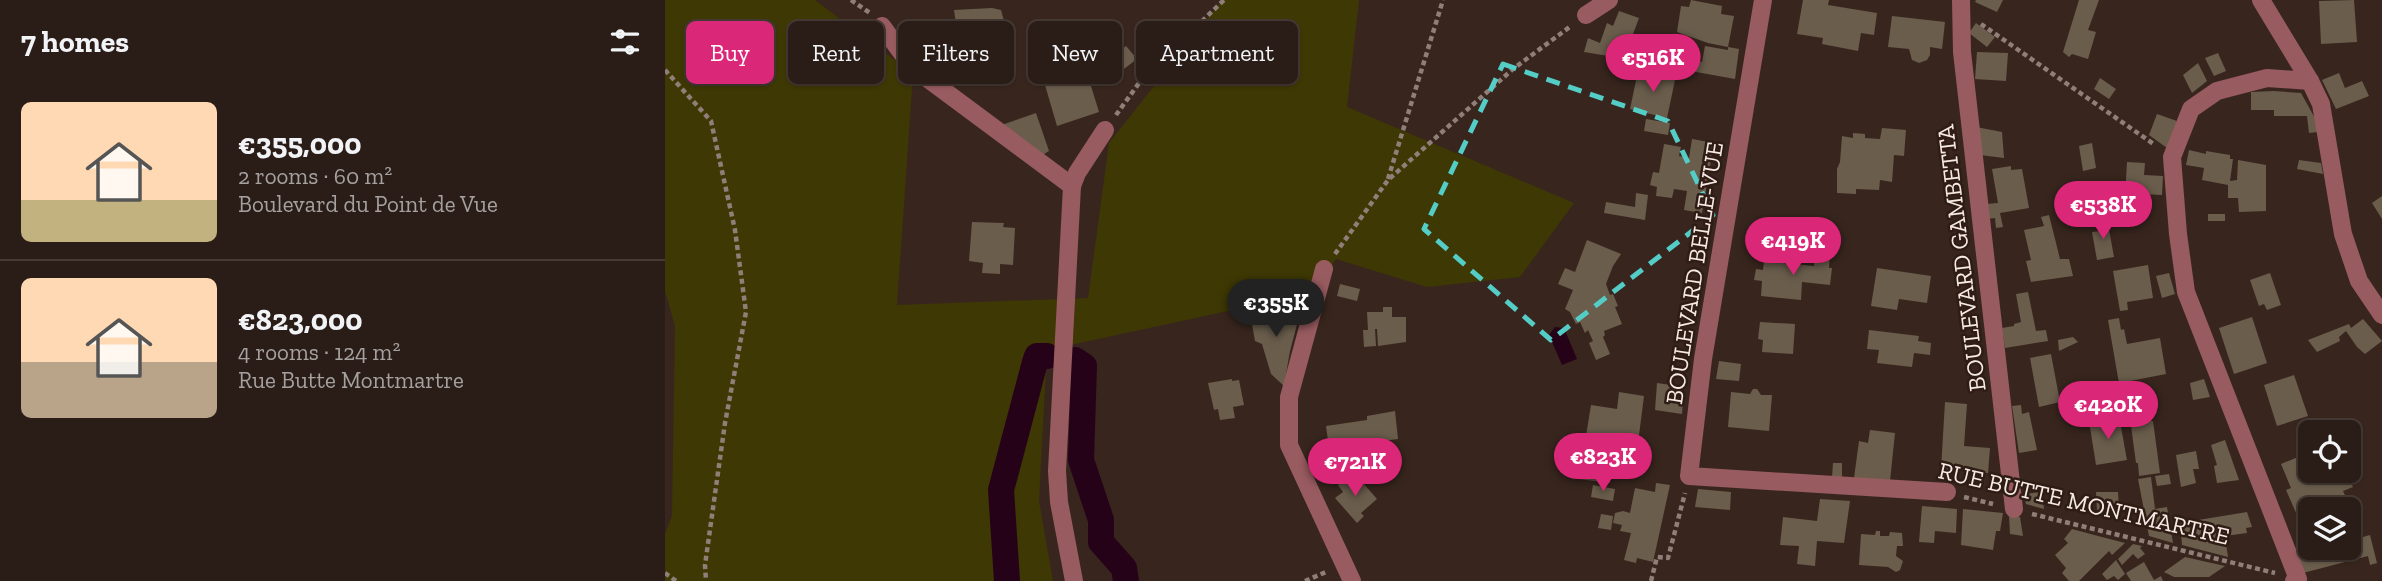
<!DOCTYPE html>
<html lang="en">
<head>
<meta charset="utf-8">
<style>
  :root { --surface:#2a1c16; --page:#362923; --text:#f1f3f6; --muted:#a5a1a1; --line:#463a35; --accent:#db2777 }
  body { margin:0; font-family:"Zilla Slab",serif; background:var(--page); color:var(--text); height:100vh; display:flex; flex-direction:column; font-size:26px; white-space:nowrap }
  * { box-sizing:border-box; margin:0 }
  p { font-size:23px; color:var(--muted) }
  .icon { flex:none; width:38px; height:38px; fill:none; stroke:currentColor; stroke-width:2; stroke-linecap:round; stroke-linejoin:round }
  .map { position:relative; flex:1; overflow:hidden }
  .drawer { display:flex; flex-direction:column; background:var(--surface); width:665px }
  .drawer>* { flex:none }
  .guide { position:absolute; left:21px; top:21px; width:665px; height:63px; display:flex; gap:14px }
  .buttons { position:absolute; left:1633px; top:420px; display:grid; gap:14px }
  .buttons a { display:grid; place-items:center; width:63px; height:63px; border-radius:10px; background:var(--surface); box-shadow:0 2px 5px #0004,0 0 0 2px var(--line); font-size:35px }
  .price { position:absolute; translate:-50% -60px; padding:0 16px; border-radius:24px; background:var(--accent); color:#fff; font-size:23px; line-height:46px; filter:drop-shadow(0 2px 4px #0008) }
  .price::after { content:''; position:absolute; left:50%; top:42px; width:21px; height:16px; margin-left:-10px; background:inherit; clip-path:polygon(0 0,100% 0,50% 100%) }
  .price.on { background:#222; color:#fff }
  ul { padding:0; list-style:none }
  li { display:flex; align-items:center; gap:21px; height:175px; padding:0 21px }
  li+li { border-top:2px solid var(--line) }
  li span { display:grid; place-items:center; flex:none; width:196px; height:140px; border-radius:10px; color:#555 }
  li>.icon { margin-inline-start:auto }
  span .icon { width:84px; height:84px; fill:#fffc; stroke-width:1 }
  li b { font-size:30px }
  h2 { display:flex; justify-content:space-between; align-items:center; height:84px; padding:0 21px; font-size:30px }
  .chip { padding:0 24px; border-radius:10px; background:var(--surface); box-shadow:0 2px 5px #0004,0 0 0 2px var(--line); font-size:24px; line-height:63px }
  .chip.on { background:var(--accent); color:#fff }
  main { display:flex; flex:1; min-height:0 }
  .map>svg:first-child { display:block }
</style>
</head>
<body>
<main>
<section class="drawer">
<h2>7 homes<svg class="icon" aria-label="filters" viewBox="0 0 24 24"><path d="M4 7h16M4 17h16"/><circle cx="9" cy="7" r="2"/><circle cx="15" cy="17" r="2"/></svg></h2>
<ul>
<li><span style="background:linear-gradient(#ffd9b3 70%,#c2b280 0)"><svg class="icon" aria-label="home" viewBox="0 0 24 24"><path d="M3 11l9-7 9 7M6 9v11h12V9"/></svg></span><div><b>€355,000</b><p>2 rooms · 60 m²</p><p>Boulevard du Point de Vue</p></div></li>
<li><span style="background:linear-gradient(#ffd9b3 60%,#b9a48a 0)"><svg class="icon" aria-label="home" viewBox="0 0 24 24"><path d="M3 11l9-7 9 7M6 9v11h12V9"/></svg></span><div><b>€823,000</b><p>4 rooms · 124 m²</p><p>Rue Butte Montmartre</p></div></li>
</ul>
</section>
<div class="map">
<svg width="1717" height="581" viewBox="0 0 1717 581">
  <rect width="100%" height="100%" fill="#38261e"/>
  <path fill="#3e3804" d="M0,0H150L248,74L232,305L423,298L444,143L557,0H694L682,107L909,203L855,277L762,287L671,259L647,293L382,350L374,501L388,581H0V534L7,516L10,326L0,291Z"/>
  <path fill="#260219" d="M890,327L899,328L912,359L897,365L884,335Z"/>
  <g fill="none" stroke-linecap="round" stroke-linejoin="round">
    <g stroke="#260219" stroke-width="26">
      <path d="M410,360L419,366L416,460L436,520V542L459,568L461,581"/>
      <path d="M342,581L336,490L370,362L372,356H382"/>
    </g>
  </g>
  <g fill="#6a5d4c">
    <path d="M1026,0L1057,6L1056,14L1069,16L1063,47L1043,43L1012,32L1016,6L1024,7Z"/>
    <path d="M1138,0H1164L1163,5L1212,13L1209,35L1196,33L1193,51L1157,44L1158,38L1132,34Z"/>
    <path d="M1311,0H1338L1332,12L1310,2Z"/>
    <path d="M1414,0H1434L1423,30L1431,32L1423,59L1407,54L1404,57L1398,52Z"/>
    <path d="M1689,0L1692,42L1656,44L1654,1Z"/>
    <path d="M327,8L336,10L343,35L293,39L289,10Z"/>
    <path d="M954,11L974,18L964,45L977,49L974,61L919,52L923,38L935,43L942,23L948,26Z"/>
    <path d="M1227,16L1280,22L1277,49L1265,47V55L1262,60L1254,63L1247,60L1244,49L1223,47Z"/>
    <path d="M1311,23L1330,37L1322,47L1304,33Z"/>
    <path d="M461,46L472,59L451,75L441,62Z"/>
    <path d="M1040,46L1063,50V47L1074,49L1070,79L1020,70L1021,64L1027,65L1028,60L1037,62Z"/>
    <path d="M1312,52L1343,53L1341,81L1310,79Z"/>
    <path d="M1553,53L1561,71L1549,76L1540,58Z"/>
    <path d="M1533,63L1542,81L1527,93L1518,75Z"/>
    <path d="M973,71L1010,80L1002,118L965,109Z"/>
    <path d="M422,73L434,112L392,126L380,85Z"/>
    <path d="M1674,73L1680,88L1697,81L1704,96L1671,109L1657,80Z"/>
    <path d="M1435,78L1451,89L1444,99L1429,89Z"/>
    <path d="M1609,91L1636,93L1651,120L1653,132L1644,133L1642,116H1609V110H1586V92Z"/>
    <path d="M371,113L384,151L376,156L334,126Z"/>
    <path d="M1492,114L1512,121L1502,148L1484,135Z"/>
    <path d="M981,119L1005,123L1003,135L979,131Z"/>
    <path d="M1311,127L1337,132L1339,158L1315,155Z"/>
    <path d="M1217,128L1241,130L1239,156L1229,155L1227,182L1215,180L1214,190L1191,189V194L1172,193V169L1175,162L1177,136L1188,138V133L1200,134V138L1215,139Z"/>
    <path d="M1027,139L1049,143L1037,213L1019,210L1022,191L1009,189L1007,198L991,196L992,187L985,185L988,172L994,173L999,144L1016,147L1014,156L1024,158Z"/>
    <path d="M1427,143L1431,168L1418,171L1414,146Z"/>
    <path d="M1524,150L1541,154V151L1565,155V159H1568L1565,181L1572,180L1573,160L1601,165V211L1574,212L1573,198H1563V185L1537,180L1539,168L1521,165Z"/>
    <path d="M1634,160L1656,163L1658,174L1632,169Z"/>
    <path d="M1462,162L1480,163L1479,175L1498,176L1497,195L1478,194V197H1460Z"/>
    <path d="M1346,166V170L1357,169L1364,208L1335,213L1338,227L1331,228L1330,218L1322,219L1321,204L1333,203L1327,169Z"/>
    <path d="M971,193L983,195L980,220L939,213L941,202L970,207Z"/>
    <path d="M1717,196V219L1707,203Z"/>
    <path d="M1423,204L1424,211L1412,213L1411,206Z"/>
    <rect x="1543" y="214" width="17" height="7"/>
    <path d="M1384,215L1395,259H1404L1408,276L1366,282L1361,261L1366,260L1359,230L1379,226L1376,217Z"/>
    <path d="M1442,218L1449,257L1432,260L1427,232L1435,231L1432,220Z"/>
    <path d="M307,222L339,223L338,227L350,228L348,265L335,264V274L317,273L318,263L304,261Z"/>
    <path d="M922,240L956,254L948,266L941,284L945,295L948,294L953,306L950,307L957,324L939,331L940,335L938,337L945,354L931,360L924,343L928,341L923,330L920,333L915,322L911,324L905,312L900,309L908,290L893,284L900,268L910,272Z"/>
    <path d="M1150,254H1165L1164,268H1167L1165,285L1137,282L1136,300L1096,296L1097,281L1089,280L1091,269L1098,270L1099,261L1149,266Z"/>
    <path d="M1483,265L1488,298L1462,302L1463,310L1455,311L1448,271Z"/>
    <path d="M1212,268L1266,276L1262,303L1234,299L1232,310L1206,306Z"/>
    <path d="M1504,273L1510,294L1497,298L1491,276Z"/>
    <path d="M1605,273L1616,305L1602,310L1599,304L1594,306L1585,280Z"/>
    <path d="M675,284L695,289L692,301L672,296Z"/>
    <path d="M1363,292L1371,331L1381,330L1383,341L1340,348L1337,328L1349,326V324L1356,322L1351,294Z"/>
    <path d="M718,307H727V317H741V342L713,346L712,329H710L711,346L699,347L698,330H703L702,312H718Z"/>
    <path d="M609,311L635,313L625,351L619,386L606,374L597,344L590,341L586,319Z"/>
    <path d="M1587,317L1602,363L1569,374L1554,328Z"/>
    <path d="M1454,318L1456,330L1459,329L1462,344L1495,338L1501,374L1465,381L1469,410L1474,409L1473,403L1483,401L1484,421H1488L1495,473L1474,476L1473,463H1471L1464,411L1459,412L1443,320Z"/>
    <path d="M1698,319L1717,341L1700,354L1692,347L1681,331L1674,337L1675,341L1652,352L1643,340L1684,324L1686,328Z"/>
    <path d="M1095,322L1130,324L1128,354L1097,352L1098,340L1093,339Z"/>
    <path d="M1204,330L1254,336L1253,341L1266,343L1265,355L1249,353L1247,367L1212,363L1214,350L1202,349Z"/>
    <path d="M1408,337L1413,342L1394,351L1393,340Z"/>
    <path d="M1386,354L1395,402L1374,407L1365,358Z"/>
    <path d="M1054,361L1076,364L1074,381L1051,379Z"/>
    <path d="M1629,375L1643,416L1612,426L1599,385Z"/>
    <path d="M567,379V381L574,380L579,405L568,407L570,418L555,420L553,409L549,410L543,383Z"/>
    <path d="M1539,379L1545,397L1528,400L1525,383Z"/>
    <path d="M992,383L1006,385L1005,399L1018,401L1017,414L990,410Z"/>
    <path d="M1088,389H1092L1096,395H1107L1104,431L1063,427L1066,392L1085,394Z"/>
    <path d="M954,392L979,396L973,443L921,436L926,405L952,409Z"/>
    <path d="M1280,402L1302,404L1299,446L1325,448L1323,473L1276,469Z"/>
    <path d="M1356,405L1357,414L1364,412L1372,450L1354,453L1347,406Z"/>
    <path d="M730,411L733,439L664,448L661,426L702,420V416Z"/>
    <path d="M1454,416L1462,460L1431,465L1424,421Z"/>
    <path d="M1205,430L1230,433L1225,481L1189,478L1194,441L1203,443Z"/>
    <path d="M1560,440L1574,480L1552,483L1549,466L1552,465L1546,445Z"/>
    <path d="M1531,451L1534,469H1528L1531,483L1516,487L1511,455Z"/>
    <path d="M1645,452V471H1681L1688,487L1678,491L1686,508L1674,509L1672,506L1669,507L1666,500L1632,515L1621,490L1626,488L1616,464Z"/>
    <path d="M918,460L946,463L945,483L914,479Z"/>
    <path d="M1168,463H1177V478L1167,477Z"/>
    <path d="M1504,474L1506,484L1492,486L1490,476Z"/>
    <path d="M684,475L695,487L699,484L712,499L696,513L699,516L692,523L670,498L678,492L673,485Z"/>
    <path d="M1486,477L1490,509L1502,507L1508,543L1484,536L1473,479Z"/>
    <path d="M991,483L1005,485L988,562L972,558L971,563L959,560L966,533L955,531L957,525L948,523L950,513L958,511L965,513L970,488L990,492Z"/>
    <path d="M928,485L950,489L948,501L926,497Z"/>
    <path d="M1033,489L1066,492L1065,510L1030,507Z"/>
    <path d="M1377,492L1379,509L1361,504L1359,494Z"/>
    <path d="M1431,492H1453L1454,509L1432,510Z"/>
    <path d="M1155,499L1185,501L1179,543L1152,541L1150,566L1132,564L1134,546L1115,545L1118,517L1152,521Z"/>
    <path d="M1257,506L1292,509L1291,533L1270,531L1269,543L1254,542Z"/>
    <path d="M1298,509L1338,513L1335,531H1331L1328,550L1296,545Z"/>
    <path d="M1582,512L1587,527L1581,528L1582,533L1560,536L1563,557L1517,545L1515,523Z"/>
    <path d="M936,514L948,516L946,530L933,528Z"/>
    <path d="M1344,515L1355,517L1358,536L1345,534Z"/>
    <path d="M1696,527L1698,537L1705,535L1712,563L1705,565L1703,556L1638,573L1631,544L1645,540V548H1684V530Z"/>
    <path d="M1407,529L1433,536L1460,543L1447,555L1444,551L1414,581H1404L1397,573L1401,568L1390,555L1403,543L1399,539Z"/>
    <path d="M1211,531H1215V536H1224L1225,532L1237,533L1238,546H1232L1231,556L1238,561L1235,570L1231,572L1223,567L1194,565L1196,534L1210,535Z"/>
    <path d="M1468,544L1477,546L1475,548L1480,554L1473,559L1468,554L1457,565L1453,559Z"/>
    <path d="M1520,557L1551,564L1560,566L1544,577H1509L1499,572Z"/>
    <path d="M1451,560L1460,574L1453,580L1449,576L1442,580L1437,574Z"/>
    <path d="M1479,562L1489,580L1496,576L1498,581H1466L1461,573Z"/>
  </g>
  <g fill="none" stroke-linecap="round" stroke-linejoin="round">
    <g stroke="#8f7f78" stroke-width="4.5" stroke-dasharray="5 3.5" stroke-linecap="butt">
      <path d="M186,0L205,13"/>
      <path d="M1316,24L1490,145"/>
      <path d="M0,70L46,121L70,230L81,312L60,423L40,565L41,581"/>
      <path d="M451,115L477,79L559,0"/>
      <path d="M723,179L778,0"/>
      <path d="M670,254L723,180L848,69L906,26"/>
      <path d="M1299,497L1328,504"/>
      <path d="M1367,514L1610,573"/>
      <path d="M0,573L11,581"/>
      <path d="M640,581L661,572"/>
      <path d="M986,581L992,557L1003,558L1020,493"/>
    </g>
    <g stroke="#985b60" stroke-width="18">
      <path d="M1098,0L1038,359L1024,476L1282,492"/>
      <path d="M1296,0L1297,52L1349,509"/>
      <path d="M1596,0L1645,81L1656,104L1678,234L1694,281L1717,315"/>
      <path d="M921,15L944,0"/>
      <path d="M217,26L247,67L407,186"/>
      <path d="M659,269L624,397V445L687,581"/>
      <path d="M409,581L394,502L392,471L407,186L412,173L440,130"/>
      <path d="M1629,581L1633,579L1521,292L1513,234L1507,157L1526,109L1552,91L1602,78L1645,81"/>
    </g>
  </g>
  <path fill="none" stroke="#54cdc7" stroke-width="5" stroke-dasharray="14 9" stroke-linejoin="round" d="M838,64L1003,121L1048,215L886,340L759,229Z"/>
  <g text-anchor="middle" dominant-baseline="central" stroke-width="5" stroke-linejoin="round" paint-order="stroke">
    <g font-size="24" fill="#f7eae5" stroke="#2e1c15">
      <text transform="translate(1296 258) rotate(-97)">BOULEVARD GAMBETTA</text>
      <text transform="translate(1029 273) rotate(-81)">BOULEVARD BELLE-VUE</text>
      <text transform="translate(1419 503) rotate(13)">RUE BUTTE MONTMARTRE</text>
    </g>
  </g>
</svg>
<div class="buttons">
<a><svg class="icon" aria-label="locate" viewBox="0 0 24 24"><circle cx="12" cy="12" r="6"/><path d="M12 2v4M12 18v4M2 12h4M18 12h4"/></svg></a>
<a><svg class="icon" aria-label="layers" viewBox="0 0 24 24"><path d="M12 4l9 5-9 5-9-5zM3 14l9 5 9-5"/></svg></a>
</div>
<b class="price" style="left:988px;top:94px">€516K</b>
<b class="price" style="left:1438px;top:241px">€538K</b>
<b class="price" style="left:1128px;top:277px">€419K</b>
<b class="price on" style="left:611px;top:339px">€355K</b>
<b class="price" style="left:1443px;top:441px">€420K</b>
<b class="price" style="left:938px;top:493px">€823K</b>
<b class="price" style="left:690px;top:498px">€721K</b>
<div class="guide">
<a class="chip on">Buy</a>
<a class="chip">Rent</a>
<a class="chip">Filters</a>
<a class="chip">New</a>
<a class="chip">Apartment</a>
</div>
</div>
</main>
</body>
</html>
